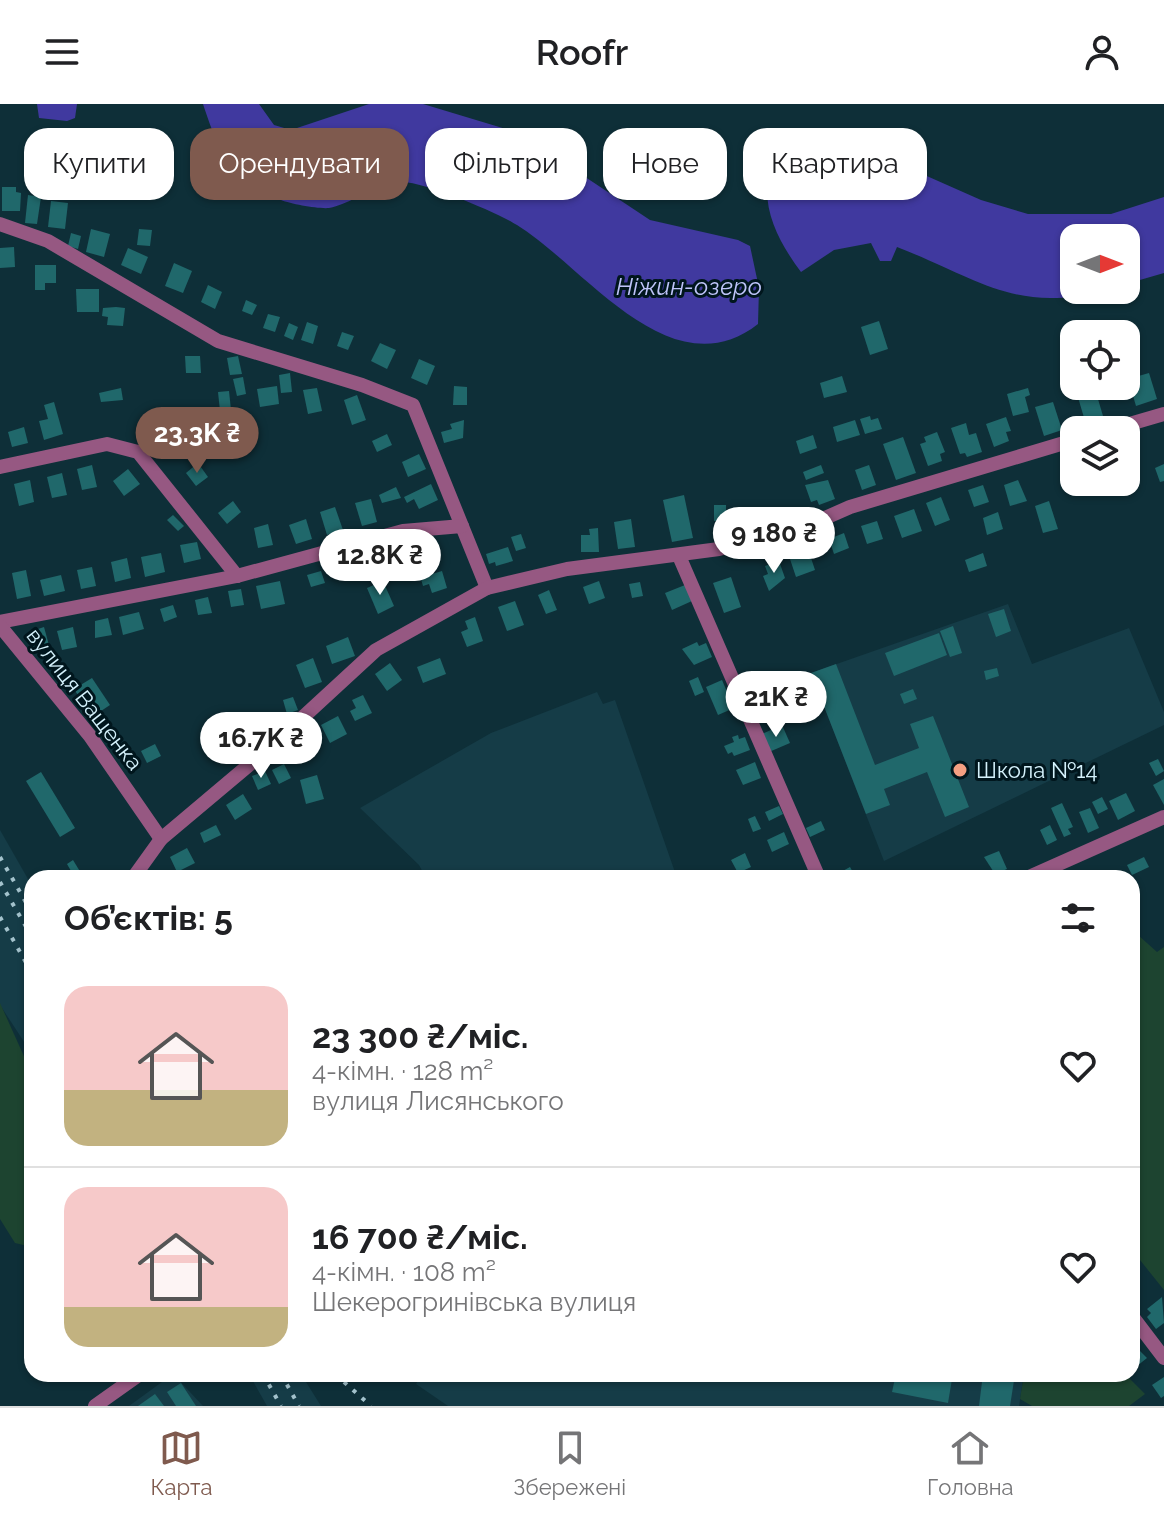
<!DOCTYPE html>
<html lang="uk">
<head>
<meta charset="utf-8">
<style>
  :root { --surface:#fff; --page:#f6f6f6; --text:#202124; --muted:#757577; --line:#e0e0e0; --accent:#7f5a4e }
  body { margin:0; font-family:Raleway,sans-serif; background:var(--page); color:var(--text); height:100vh; display:flex; flex-direction:column; font-size:30px; white-space:nowrap }
  * { box-sizing:border-box; margin:0 }
  p { font-size:26px; color:var(--muted) }
  .icon { flex:none; width:44px; height:44px; fill:none; stroke:currentColor; stroke-width:2; stroke-linecap:round; stroke-linejoin:round }
  .map { position:relative; flex:1; overflow:hidden }
  .side { position:absolute; left:24px; top:766px; width:1116px; height:512px; display:flex; flex-direction:column; background:var(--surface); border-radius:24px; box-shadow:0 2px 6px #0004 }
  .side>* { flex:none }
  .top-card { position:absolute; left:24px; top:24px; width:1116px; height:72px; display:flex; gap:16px }
  .needle { width:52px; rotate:90deg }
  .tools { position:absolute; left:1060px; top:120px; display:grid; gap:16px }
  .tools a { display:grid; place-items:center; width:80px; height:80px; border-radius:16px; background:var(--surface); box-shadow:0 2px 6px #0004; font-size:40px }
  .price { position:absolute; translate:-50% -68px; padding:0 18px; border-radius:28px; background:#fff; color:#222; font-size:26px; line-height:52px; filter:drop-shadow(0 2px 4px #0008) }
  .price::after { content:''; position:absolute; left:50%; top:48px; width:24px; height:18px; margin-left:-12px; background:inherit; clip-path:polygon(0 0,100% 0,50% 100%) }
  .price.on { background:var(--accent); color:#fff }
  ul { padding:0; list-style:none }
  li { display:flex; align-items:center; gap:24px; height:200px; padding:0 40px }
  li+li { border-top:2px solid var(--line) }
  li span { display:grid; place-items:center; flex:none; width:224px; height:160px; border-radius:24px; color:#555 }
  li>.icon { margin-inline-start:auto }
  span .icon { width:96px; height:96px; fill:#fffc; stroke-width:1 }
  li b { font-size:34px }
  h2 { display:flex; justify-content:space-between; align-items:center; height:96px; padding:0 40px; font-size:34px }
  .tag { padding:0 28px; border-radius:24px; background:var(--surface); box-shadow:0 2px 6px #0004; font-size:28px; line-height:72px }
  .tag.on { background:var(--accent); color:#fff }
  header { display:flex; justify-content:space-between; align-items:center; height:104px; padding:0 40px; background:var(--surface); font-size:36px; font-weight:600 }
  .tab-bar { display:flex; justify-content:space-around; align-items:center; height:112px; border-top:2px solid var(--line); background:var(--surface); font-size:22px; color:var(--muted) }
  .tab-bar a { display:grid; justify-items:center; gap:4px }
  .tab-bar .on { color:var(--accent) }
  .map>svg:first-child { display:block }
</style>
</head>
<body>
<header><svg class="icon" aria-label="menu" viewBox="0 0 24 24"><path d="M4 6h16M4 12h16M4 18h16"/></svg>Roofr<svg class="icon" aria-label="person" viewBox="0 0 24 24"><circle cx="12" cy="8" r="4"/><path d="M4 21q1-7 8-7t8 7"/></svg></header>
<div class="map">
<svg width="1164" height="1302" viewBox="0 0 1164 1302">
  <rect width="100%" height="100%" fill="#0e2f38"/>
  <g fill="#153c47">
    <path d="M1008,500L1032,560L1129,524L1164,608V621L884,757L811,569Z"/>
    <path d="M597,588L603,600L615,596L677,774H426L419,761L360,704L491,629Z"/>
    <path d="M0,726L32,782V950L0,901Z"/>
    <path d="M173,1270L203,1302H129Z"/>
    <path d="M249,1270H301L321,1302H267Z"/>
    <path d="M422,1270H1024L1019,1302H448L416,1280Z"/>
  </g>
  <g fill="#1d4430">
    <path d="M1138,831L1157,848L1164,843V1186L1132,1146V835Z"/>
    <path d="M0,899L32,970V1143L15,1139L0,1115Z"/>
    <path d="M1024,1270H1125L1145,1290L1129,1302H1032L1020,1295Z"/>
  </g>
  <g fill="#40399f">
    <path d="M37,0H77L75,14L67,17L39,14Z"/>
    <path d="M203,0H259L274,21L291,26L369,0H423L519,29L650,116L738,136L750,142L759,184L758,220C671,288 585,163 517,121C496,108 427,79 403,78C380,78 348,101 329,104C318,105 291,100 281,96C270,91 232,60 224,50C215,37 208,15 203,0Z"/>
    <path d="M846,64L920,69L981,96L1028,110H1111L1164,93V169L1126,180V134H1074V186H1104C1017,211 975,173 897,143L891,157H880L871,139L834,146L801,168C783,144 767,116 767,86Z"/>
  </g>
  <g fill="#20686b">
    <path d="M2,83H16V88L21,89L20,107H2Z"/>
    <path d="M28,91L41,93L37,120L25,119Z"/>
    <path d="M51,97L68,99L65,125L48,123Z"/>
    <path d="M91,125L110,130L104,153L86,148Z"/>
    <path d="M139,125L152,126L150,142L137,141Z"/>
    <path d="M71,129L81,132L78,145L68,142Z"/>
    <path d="M14,143L15,163L0,164V144Z"/>
    <path d="M128,144L148,153L141,170L121,161Z"/>
    <path d="M174,159L192,167L183,189L165,182Z"/>
    <path d="M35,161H56V179H45V186H35Z"/>
    <path d="M208,181L222,188L215,205L201,198Z"/>
    <path d="M76,185H99V208H77Z"/>
    <path d="M246,196L257,201L252,211L242,207Z"/>
    <path d="M116,203L125,204L123,222L107,221L108,213L102,212L103,204Z"/>
    <path d="M268,210L280,213L275,228L263,224Z"/>
    <path d="M879,217L888,245L870,251L861,223Z"/>
    <path d="M307,218L318,222L313,240L301,236Z"/>
    <path d="M289,219L298,223L293,236L284,232Z"/>
    <path d="M342,228L354,232L348,246L337,242Z"/>
    <path d="M380,239L396,246L387,265L371,257Z"/>
    <path d="M185,252H200L201,269H186Z"/>
    <path d="M238,252L242,270L230,271L227,254Z"/>
    <path d="M419,255L435,262L427,281L411,274Z"/>
    <path d="M290,269L292,288L281,289L279,271Z"/>
    <path d="M1149,269L1157,295L1136,302L1128,275Z"/>
    <path d="M842,272L847,288L824,294L820,279Z"/>
    <path d="M243,273L246,290L237,292L233,275Z"/>
    <path d="M277,282L279,300L260,303L257,285Z"/>
    <path d="M454,282L467,283V301H453Z"/>
    <path d="M121,284L123,296L101,298L99,289Z"/>
    <path d="M317,284L322,307L308,310L303,286Z"/>
    <path d="M1028,284L1030,291L1025,293L1029,308L1013,312L1007,290Z"/>
    <path d="M1095,285L1103,312L1085,317L1077,290Z"/>
    <path d="M229,287L231,306L220,307L218,288Z"/>
    <path d="M357,291L366,316L352,321L344,296Z"/>
    <path d="M54,298L63,330L44,336L39,317L48,315L44,301Z"/>
    <path d="M1053,298L1062,326L1044,332L1035,303Z"/>
    <path d="M870,312L871,316L878,314L882,325L865,330L860,315Z"/>
    <path d="M1006,313L1011,327L1006,328L1009,337L994,343L986,320Z"/>
    <path d="M464,316L463,334L444,339L441,328L452,325L450,320Z"/>
    <path d="M855,316L860,331L837,338L833,323Z"/>
    <path d="M966,319L969,331L976,329L982,348L967,353L965,349L960,350L951,324Z"/>
    <path d="M24,323L28,339L12,343L8,328Z"/>
    <path d="M937,328L945,348L940,350L942,357L928,362L920,340L926,338L924,333Z"/>
    <path d="M387,330L392,341L377,348L372,337Z"/>
    <path d="M813,331L817,344L800,350L796,337Z"/>
    <path d="M903,333L916,369L896,376L883,340Z"/>
    <path d="M419,350L426,365L408,373L402,358Z"/>
    <path d="M1074,352V376L1069,378L1062,356Z"/>
    <path d="M198,359L208,373L196,382L186,369Z"/>
    <path d="M1164,360V377L1160,378L1155,364Z"/>
    <path d="M92,361L97,383L82,386L77,365Z"/>
    <path d="M821,361L824,369L806,376L803,368Z"/>
    <path d="M869,361L876,381L862,386L855,366Z"/>
    <path d="M128,365L140,380L124,392L113,377Z"/>
    <path d="M62,369L67,391L52,394L47,373Z"/>
    <path d="M30,376L34,398L19,402L14,380Z"/>
    <path d="M828,376L835,395L819,401L817,396L811,398L805,381Z"/>
    <path d="M1018,376L1027,397L1010,402L1004,381Z"/>
    <path d="M431,380L438,396L419,405L414,395L407,399L404,393Z"/>
    <path d="M983,381L989,398L974,403L968,386Z"/>
    <path d="M396,383L401,394L382,399L379,391Z"/>
    <path d="M684,391L693,434L672,438L663,396Z"/>
    <path d="M941,393L950,416L935,422L926,399Z"/>
    <path d="M371,395L377,418L362,422L355,399Z"/>
    <path d="M233,397L241,408L227,420L218,409Z"/>
    <path d="M1049,397L1058,425L1043,429L1035,402Z"/>
    <path d="M714,401H726V406L736,407V426H721L722,417H714Z"/>
    <path d="M335,403L343,426L327,431L320,408Z"/>
    <path d="M914,405L922,427L902,434L894,412Z"/>
    <path d="M998,408L1003,425L987,431L983,414Z"/>
    <path d="M173,411L184,422L178,427L167,416Z"/>
    <path d="M306,415L312,435L296,440L289,421Z"/>
    <path d="M631,415L635,443L618,445L614,418Z"/>
    <path d="M877,417L883,435L867,440L861,422Z"/>
    <path d="M268,420L273,441L258,444L254,424Z"/>
    <path d="M598,424L599,448H581V431H590L589,425Z"/>
    <path d="M844,429L849,444L834,450L829,435Z"/>
    <path d="M521,430L526,444L516,447L511,433Z"/>
    <path d="M197,438L201,455L184,459L180,441Z"/>
    <path d="M806,439L815,466L796,473L787,446Z"/>
    <path d="M404,443L408,458L391,463L387,448Z"/>
    <path d="M508,443L513,457L496,462L495,458L489,460L486,450Z"/>
    <path d="M161,449L165,468L145,473L141,453Z"/>
    <path d="M983,449L987,462L969,468L965,456Z"/>
    <path d="M127,454L131,474L115,478L111,458Z"/>
    <path d="M376,454L381,471L362,476L357,460Z"/>
    <path d="M779,457L785,474L769,487L763,472L768,470L765,462Z"/>
    <path d="M430,462L432,470L442,467L447,484L432,489L429,480L423,482L418,465Z"/>
    <path d="M92,463L96,482L81,485L77,466Z"/>
    <path d="M26,466L31,492L17,495L12,469Z"/>
    <path d="M321,467L325,479L311,483L307,471Z"/>
    <path d="M61,471L65,487L44,492L40,476Z"/>
    <path d="M731,473L741,503L724,509L713,479Z"/>
    <path d="M280,477L285,500L261,505L256,482Z"/>
    <path d="M383,477L394,502L378,510L367,484Z"/>
    <path d="M599,477L605,494L589,500L583,483Z"/>
    <path d="M640,478L643,492L632,494L629,480Z"/>
    <path d="M685,481L692,497L672,506L665,489Z"/>
    <path d="M241,485L244,501L231,503L228,487Z"/>
    <path d="M549,486L557,506L546,510L538,491Z"/>
    <path d="M208,493L212,509L198,511L195,496Z"/>
    <path d="M515,497L524,521L507,527L498,503Z"/>
    <path d="M173,501L177,513L164,518L160,505Z"/>
    <path d="M1004,505L1011,527L996,533L988,510Z"/>
    <path d="M139,508L144,525L123,531L119,513Z"/>
    <path d="M475,513L483,537L467,543L461,528L468,525L465,517Z"/>
    <path d="M108,514L112,531L95,534V517Z"/>
    <path d="M953,522L962,549L950,553L940,527Z"/>
    <path d="M44,523L50,545L35,549L29,528Z"/>
    <path d="M73,523L77,543L62,546L57,527Z"/>
    <path d="M939,529L947,551L894,572L885,549Z"/>
    <path d="M348,533L355,552L332,560L326,542Z"/>
    <path d="M697,538L699,542L706,539L712,553L694,561L682,545Z"/>
    <path d="M313,554L322,578L305,584L296,561Z"/>
    <path d="M440,554L446,570L423,579L417,563Z"/>
    <path d="M390,559L402,576L387,587L375,570Z"/>
    <path d="M836,560L875,661L919,644L910,620L933,612L969,703L945,713L927,668L884,685L890,701L866,710L811,569Z"/>
    <path d="M997,564L999,572L986,576L984,567Z"/>
    <path d="M698,573L704,588L695,592L689,577Z"/>
    <path d="M92,574L110,601L92,613L74,585Z"/>
    <path d="M722,576L734,604L718,611L706,583Z"/>
    <path d="M913,585L917,595L904,600L900,590Z"/>
    <path d="M363,591L372,609L355,617L350,607L356,604L352,596Z"/>
    <path d="M293,593L298,606L287,610L283,596Z"/>
    <path d="M338,612L347,630L330,639L321,621Z"/>
    <path d="M782,621L790,639L769,648L762,630Z"/>
    <path d="M738,631L739,635L745,633L750,646L734,652L732,648L728,650L724,642L734,638L732,633Z"/>
    <path d="M301,632L306,640L297,646L292,638Z"/>
    <path d="M155,640L161,652L147,659L141,647Z"/>
    <path d="M1158,655L1164,667L1156,672L1149,659Z"/>
    <path d="M755,658L761,674L743,681L736,666Z"/>
    <path d="M284,660L291,674L279,680L272,666Z"/>
    <path d="M265,667L271,680L258,686L252,672Z"/>
    <path d="M41,668L75,724L60,733L26,677Z"/>
    <path d="M317,671L324,695L306,700L300,676Z"/>
    <path d="M1164,675V701L1153,681Z"/>
    <path d="M1126,689L1135,707L1118,716L1109,697Z"/>
    <path d="M243,690L252,705L235,716L226,701Z"/>
    <path d="M1102,693L1108,705L1098,710L1092,698Z"/>
    <path d="M1062,699L1073,723L1068,725L1071,730L1064,733L1051,704Z"/>
    <path d="M779,702L783,710L769,717L765,708Z"/>
    <path d="M1090,704L1099,724L1088,729L1079,708Z"/>
    <path d="M755,712L761,725L753,728L748,715Z"/>
    <path d="M821,717L825,726L810,733L806,724Z"/>
    <path d="M216,721L221,731L204,739L200,729Z"/>
    <path d="M1050,721L1057,736L1047,741L1040,726Z"/>
    <path d="M784,728L789,740L772,748L767,736Z"/>
    <path d="M187,744L195,759L177,768L170,753Z"/>
    <path d="M999,747L1007,765L995,770L984,753Z"/>
    <path d="M745,749L751,763L738,769L731,756Z"/>
    <path d="M1144,753L1149,763L1132,771L1127,761Z"/>
    <path d="M73,756L84,774H75L67,760Z"/>
    <path d="M850,763L854,770L830,774Z"/>
    <path d="M1162,1193L1164,1219L1156,1225L1147,1213L1151,1209L1147,1205Z"/>
    <path d="M1132,1239L1147,1254L1132,1266Z"/>
    <path d="M896,1270L952,1275L948,1299L892,1288Z"/>
    <path d="M983,1270H1015L1010,1302H979Z"/>
    <path d="M1164,1273V1292L1161,1294L1152,1281Z"/>
    <path d="M181,1279L196,1302H176L167,1288Z"/>
    <path d="M155,1290L164,1302H138Z"/>
  </g>
  <g fill="none" stroke-linecap="round" stroke-linejoin="round">
    <g stroke="#965882" stroke-width="14">
      <path d="M0,120L48,137L218,237L362,281L413,301L487,484"/>
      <path d="M1109,326L1164,310"/>
      <path d="M0,363L107,340L138,348L237,472"/>
      <path d="M679,452L819,774"/>
      <path d="M0,518L237,472L403,427L462,422"/>
      <path d="M0,522L90,632L161,735"/>
      <path d="M133,774L161,735L275,639L376,546L487,484L567,465L719,445L809,421L850,403L1074,336"/>
      <path d="M1027,774L1164,713"/>
      <path d="M1132,1212L1164,1254"/>
      <path d="M95,1302L140,1270"/>
    </g>
    <g stroke="#a3c2cc" stroke-width="4" stroke-dasharray="4 8" stroke-linecap="butt">
      <path d="M0,753L32,809"/>
      <path d="M0,778L32,833"/>
      <path d="M0,813L32,869"/>
      <path d="M263,1270L281,1302"/>
      <path d="M281,1270L299,1302"/>
      <path d="M335,1270L371,1302"/>
    </g>
  </g>
  <circle fill="#f39f82" stroke="#00161d" stroke-width="3" cx="960" cy="666" r="8"/>
  <g text-anchor="middle" dominant-baseline="central" stroke-width="6" stroke-linejoin="round" paint-order="stroke">
    <g font-size="22" fill="#d4f2fc" stroke="#00161d">
      <text transform="translate(85 595) rotate(52)">вулиця Ващенка</text>
    </g>
    <g font-size="22" fill="#d4f2fc" stroke="#00161d" text-anchor="start">
      <text x="976" y="666">Школа №14</text>
    </g>
    <g font-size="24" font-style="italic" fill="#bec4fa" stroke="#00161d">
      <text x="689" y="182">Ніжин-озеро</text>
    </g>
  </g>
</svg>
<div class="tools">
<a><svg class="needle" viewBox="-14 -14 28 28"><path d="M0-13l5 13h-10z" fill="#e53935"/><path d="M0 13l5-13h-10z" fill="#757577"/></svg></a>
<a><svg class="icon" aria-label="locate" viewBox="0 0 24 24"><circle cx="12" cy="12" r="6"/><path d="M12 2v4M12 18v4M2 12h4M18 12h4"/></svg></a>
<a><svg class="icon" aria-label="layers" viewBox="0 0 24 24"><path d="M12 4l9 5-9 5-9-5zM3 14l9 5 9-5"/></svg></a>
</div>
<b class="price on" style="left:197px;top:371px">23.3K ₴</b>
<b class="price" style="left:774px;top:471px">9 180 ₴</b>
<b class="price" style="left:380px;top:493px">12.8K ₴</b>
<b class="price" style="left:776px;top:635px">21K ₴</b>
<b class="price" style="left:261px;top:676px">16.7K ₴</b>
<div class="top-card">
<a class="tag">Купити</a>
<a class="tag on">Орендувати</a>
<a class="tag">Фільтри</a>
<a class="tag">Нове</a>
<a class="tag">Квартира</a>
</div>
<section class="side">
<h2>Об’єктів: 5<svg class="icon" aria-label="filters" viewBox="0 0 24 24"><path d="M4 7h16M4 17h16"/><circle cx="9" cy="7" r="2"/><circle cx="15" cy="17" r="2"/></svg></h2>
<ul>
<li><span style="background:linear-gradient(#f6c9c9 65%,#c2b280 0)"><svg class="icon" aria-label="home" viewBox="0 0 24 24"><path d="M3 11l9-7 9 7M6 9v11h12V9"/></svg></span><div><b>23 300 ₴/міс.</b><p>4-кімн. · 128 m²</p><p>вулиця Лисянського</p></div><svg class="icon" aria-label="heart" viewBox="0 0 24 24"><path d="M12 20l-8-8c-3-5 5-10 8-4 3-6 11-1 8 4z"/></svg></li>
<li><span style="background:linear-gradient(#f6c9c9 75%,#c2b280 0)"><svg class="icon" aria-label="home" viewBox="0 0 24 24"><path d="M3 11l9-7 9 7M6 9v11h12V9"/></svg></span><div><b>16 700 ₴/міс.</b><p>4-кімн. · 108 m²</p><p>Шекерогринівська вулиця</p></div><svg class="icon" aria-label="heart" viewBox="0 0 24 24"><path d="M12 20l-8-8c-3-5 5-10 8-4 3-6 11-1 8 4z"/></svg></li>
</ul>
</section>
</div>
<nav class="tab-bar">
<a class="on"><svg class="icon" aria-label="map" viewBox="0 0 24 24"><path d="M3 6l6-2 6 2 6-2v14l-6 2-6-2-6 2zM9 4v14M15 6v14"/></svg>Карта</a>
<a><svg class="icon" aria-label="saved" viewBox="0 0 24 24"><path d="M7 4h10v16l-5-4-5 4z"/></svg>Збережені</a>
<a><svg class="icon" aria-label="home" viewBox="0 0 24 24"><path d="M3 11l9-7 9 7M6 9v11h12V9"/></svg>Головна</a>
</nav>
</body>
</html>
